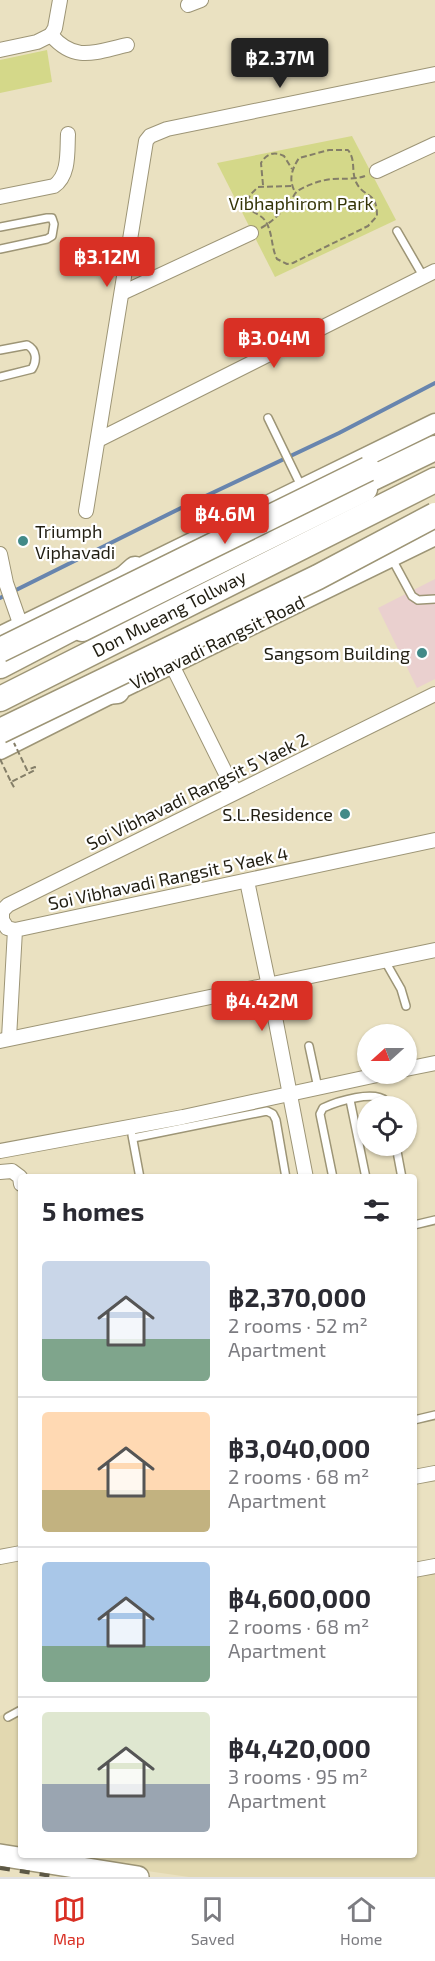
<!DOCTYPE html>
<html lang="en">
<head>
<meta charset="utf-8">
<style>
  :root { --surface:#fff; --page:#f7f7f7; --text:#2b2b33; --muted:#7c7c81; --line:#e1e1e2; --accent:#d93025 }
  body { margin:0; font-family:"Exo 2",sans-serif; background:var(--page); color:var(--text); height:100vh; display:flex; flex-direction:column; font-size:22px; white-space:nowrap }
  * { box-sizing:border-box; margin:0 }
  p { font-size:20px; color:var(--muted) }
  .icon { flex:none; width:33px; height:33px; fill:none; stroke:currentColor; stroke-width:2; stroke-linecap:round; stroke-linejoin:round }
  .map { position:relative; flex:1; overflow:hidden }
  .side { position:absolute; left:18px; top:1174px; width:399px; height:684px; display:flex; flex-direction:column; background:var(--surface); border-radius:6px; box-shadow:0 2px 4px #0004 }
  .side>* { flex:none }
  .needle { width:39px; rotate:249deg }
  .buttons { position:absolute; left:357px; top:1024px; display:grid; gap:12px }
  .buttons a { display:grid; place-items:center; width:60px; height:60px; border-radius:50%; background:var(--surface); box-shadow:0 2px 4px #0004; font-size:30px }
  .price { position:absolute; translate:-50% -51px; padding:0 14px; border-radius:6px; background:var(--accent); color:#fff; font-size:20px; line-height:39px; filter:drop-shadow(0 2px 3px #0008) }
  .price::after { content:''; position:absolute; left:50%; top:36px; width:18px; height:14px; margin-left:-9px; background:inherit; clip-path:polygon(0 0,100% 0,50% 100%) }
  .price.current { background:#222; color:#fff }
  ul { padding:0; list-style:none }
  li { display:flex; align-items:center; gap:18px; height:150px; padding:0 24px }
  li+li { border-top:2px solid var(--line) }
  li span { display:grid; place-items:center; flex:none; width:168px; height:120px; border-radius:6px; color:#555 }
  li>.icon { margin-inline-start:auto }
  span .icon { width:72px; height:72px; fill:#fffc; stroke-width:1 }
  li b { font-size:26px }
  h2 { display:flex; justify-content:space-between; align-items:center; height:72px; padding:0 24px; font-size:26px }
  .tabs { display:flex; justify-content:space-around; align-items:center; height:84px; border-top:2px solid var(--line); background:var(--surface); font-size:16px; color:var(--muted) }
  .tabs a { display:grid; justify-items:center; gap:3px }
  .tabs .current { color:var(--accent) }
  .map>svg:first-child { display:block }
</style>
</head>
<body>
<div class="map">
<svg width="435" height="1877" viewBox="0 0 435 1877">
  <rect width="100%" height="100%" fill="#eae1c1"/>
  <path fill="#ead0cf" d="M435,579V679L417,688L378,608Z"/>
  <g fill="#e2d8b0">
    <path d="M435,1561V1877H189L42,1856H414V1565Z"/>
    <path d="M21,1704V1852L0,1849V1716Z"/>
  </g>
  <g fill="#d4d889">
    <path d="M47,50L52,82L0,93V60Z"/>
    <path d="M352,136L396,220L275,277L217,163Z"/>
  </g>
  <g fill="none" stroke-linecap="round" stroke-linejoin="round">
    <path stroke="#6885ae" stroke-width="4" d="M0,598L191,503L339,433L435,383"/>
    <defs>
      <g id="lane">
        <path d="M0,227L47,218H52L54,224L52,236L47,239L0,249"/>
        <path d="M397,231L423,276"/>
        <path d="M0,350L27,345C37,350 37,361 32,369L0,377"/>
        <path d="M268,418L302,488"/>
        <path d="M392,559L412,596L418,600L435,599"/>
        <path d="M385,961L401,989L406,1006"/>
        <path d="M309,1046L318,1088"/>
        <path d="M350,1100L366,1178"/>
        <path d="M132,1135L140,1178"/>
        <path d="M133,1138L267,1111L273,1114L276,1120L286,1178"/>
        <path d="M396,1146L402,1178"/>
        <path d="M333,1178L320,1114L323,1108C338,1101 374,1090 386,1101L388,1107"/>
        <path d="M414,1225L435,1220"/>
        <path d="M414,1420L435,1415"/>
        <path d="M8,1717L21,1710"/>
      </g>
      <g id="street">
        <path d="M188,5L201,0"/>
        <path d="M51,35C75,63 95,52 127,45"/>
        <path d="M51,35L55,28L60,0"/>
        <path d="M0,50L37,42L51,35"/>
        <path d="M377,171L435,144"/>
        <path d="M0,197L54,186C70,175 67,150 68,134"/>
        <path d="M122,293L251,233"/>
        <path d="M98,440L435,271"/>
        <path d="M86,511L146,141L150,136L167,129L435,74"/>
        <path d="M0,554L6,583L21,626"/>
        <path d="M172,665L235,792"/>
        <path d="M247,881L269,986L306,1178"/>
        <path d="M15,930L7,928L2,920V911L8,905L435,694"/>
        <path d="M9,1038L15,930L435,840"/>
        <path d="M0,1041L435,950"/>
        <path d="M406,1069L435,1063"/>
        <path d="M0,1151L183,1117L382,1074"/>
        <path d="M0,1172L12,1171L20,1177L21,1184"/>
        <path d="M414,1477L435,1473"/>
        <path d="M0,1557L21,1553"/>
        <path d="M414,1570L435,1566"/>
      </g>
      <g id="secondary">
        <path d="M0,636L435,423"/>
        <path d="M0,750L117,691L435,536"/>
      </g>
      <path id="primary" d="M0,1855L138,1877"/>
      <g id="highway">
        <path d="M348,490L435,448"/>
        <path d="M108,593L135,569"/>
        <path d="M82,629L365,489"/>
        <path d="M0,666L94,617"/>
        <path d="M78,695L117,691"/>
        <path d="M0,699L435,480"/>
      </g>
    </defs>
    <use href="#lane" stroke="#9d9576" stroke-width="10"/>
    <use href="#street" stroke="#9d9576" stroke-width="16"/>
    <use href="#secondary" stroke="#9d9576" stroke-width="21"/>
    <use href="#primary" stroke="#9d9576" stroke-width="24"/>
    <use href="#highway" stroke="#9d9576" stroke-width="27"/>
    <g stroke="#847e68" stroke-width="2" stroke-dasharray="6 3" stroke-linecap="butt">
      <path d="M263,185L261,163C266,154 274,151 284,156L292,169"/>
      <path d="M291,186L258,187L250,195L247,203C250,214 261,213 266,222C273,234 271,247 277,259L287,264L293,263L368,226L377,216C377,190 364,199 356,182C351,171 356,160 348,150H329L299,158C292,169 288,179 295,192"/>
      <path d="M261,228C272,222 282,212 289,203C294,197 294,192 301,189C310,184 322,180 332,179C344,178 354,180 365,176"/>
      <path d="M11,782L15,789"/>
    </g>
    <use href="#lane" stroke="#fff" stroke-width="7"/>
    <use href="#street" stroke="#fff" stroke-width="14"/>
    <use href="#secondary" stroke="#fff" stroke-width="18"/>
    <use href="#primary" stroke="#fff" stroke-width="21"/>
    <use href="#highway" stroke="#fff" stroke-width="24"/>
    <path stroke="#5c5846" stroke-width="4" stroke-dasharray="10 10" stroke-linecap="butt" d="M0,1868L58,1877"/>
    <defs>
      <g id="highway-bridge">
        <path d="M0,650L368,469"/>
        <path d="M0,731L318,577L435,515"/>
      </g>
    </defs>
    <use href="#highway-bridge" stroke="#9d9576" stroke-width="27" stroke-linecap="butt"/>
    <path stroke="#847e68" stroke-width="2" stroke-dasharray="6 3" stroke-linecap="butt" d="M0,759L11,782L35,770V767L27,770L14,743"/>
    <use href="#highway-bridge" stroke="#fff" stroke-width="24"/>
  </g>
  <g fill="#428a88" stroke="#fff" stroke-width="2">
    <circle cx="23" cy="541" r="6"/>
    <circle cx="422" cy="653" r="6"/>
    <circle cx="345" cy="814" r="6"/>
  </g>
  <g text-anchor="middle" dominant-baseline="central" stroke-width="4.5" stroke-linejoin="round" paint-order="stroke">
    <g font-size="18" fill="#343407" stroke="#fff">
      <text x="301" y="203">Vibhaphirom Park</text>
    </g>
    <g font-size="18" fill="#201d11" stroke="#fff" text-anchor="end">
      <text x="35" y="531" text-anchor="start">Triumph<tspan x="35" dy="21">Viphavadi</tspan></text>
      <text x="410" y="653">Sangsom Building</text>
      <text x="333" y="814">S.L.Residence</text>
    </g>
    <g font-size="18" fill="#201d11" stroke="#fff">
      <text transform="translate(169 613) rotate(-27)">Don Mueang Tollway</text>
      <text transform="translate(217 642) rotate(-26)">Vibhavadi Rangsit Road</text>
      <text transform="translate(197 791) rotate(-26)">Soi Vibhavadi Rangsit 5 Yaek 2</text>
      <text transform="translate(168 878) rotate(-12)">Soi Vibhavadi Rangsit 5 Yaek 4</text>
    </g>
  </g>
</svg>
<div class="buttons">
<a><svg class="needle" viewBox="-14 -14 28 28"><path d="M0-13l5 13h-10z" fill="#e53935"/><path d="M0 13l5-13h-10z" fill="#7c7c81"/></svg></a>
<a><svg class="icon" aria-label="locate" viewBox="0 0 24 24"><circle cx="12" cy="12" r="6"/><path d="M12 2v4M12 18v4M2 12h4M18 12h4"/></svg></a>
</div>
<b class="price current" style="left:280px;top:89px">฿2.37M</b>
<b class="price" style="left:107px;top:288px">฿3.12M</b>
<b class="price" style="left:274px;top:369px">฿3.04M</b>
<b class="price" style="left:225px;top:545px">฿4.6M</b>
<b class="price" style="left:262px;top:1032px">฿4.42M</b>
<section class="side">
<h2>5 homes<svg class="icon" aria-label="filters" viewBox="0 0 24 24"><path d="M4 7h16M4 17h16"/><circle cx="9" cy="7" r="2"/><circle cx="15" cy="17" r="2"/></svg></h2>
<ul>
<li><span style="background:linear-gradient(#c9d6e8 65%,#7fa58c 0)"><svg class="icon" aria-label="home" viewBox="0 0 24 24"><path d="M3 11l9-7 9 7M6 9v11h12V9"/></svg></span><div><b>฿2,370,000</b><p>2 rooms · 52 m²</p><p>Apartment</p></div></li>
<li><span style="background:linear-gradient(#ffd9b3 65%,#c2b280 0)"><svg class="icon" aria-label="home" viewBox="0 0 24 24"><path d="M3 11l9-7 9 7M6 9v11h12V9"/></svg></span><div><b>฿3,040,000</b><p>2 rooms · 68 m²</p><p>Apartment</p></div></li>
<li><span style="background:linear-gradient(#a9c7e8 70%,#7fa58c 0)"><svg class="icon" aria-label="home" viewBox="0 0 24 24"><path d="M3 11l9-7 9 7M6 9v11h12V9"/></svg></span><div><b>฿4,600,000</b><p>2 rooms · 68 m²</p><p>Apartment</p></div></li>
<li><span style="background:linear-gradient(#dfe7d0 60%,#9aa5b1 0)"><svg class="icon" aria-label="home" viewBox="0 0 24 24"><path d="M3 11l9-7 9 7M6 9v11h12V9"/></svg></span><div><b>฿4,420,000</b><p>3 rooms · 95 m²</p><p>Apartment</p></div></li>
</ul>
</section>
</div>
<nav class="tabs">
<a class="current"><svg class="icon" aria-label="map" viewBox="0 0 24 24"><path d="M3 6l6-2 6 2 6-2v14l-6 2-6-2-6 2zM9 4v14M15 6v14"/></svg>Map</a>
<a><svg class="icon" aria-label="saved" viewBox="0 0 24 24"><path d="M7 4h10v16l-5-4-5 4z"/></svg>Saved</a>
<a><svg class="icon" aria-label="home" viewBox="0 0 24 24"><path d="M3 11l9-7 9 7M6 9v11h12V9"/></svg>Home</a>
</nav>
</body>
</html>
